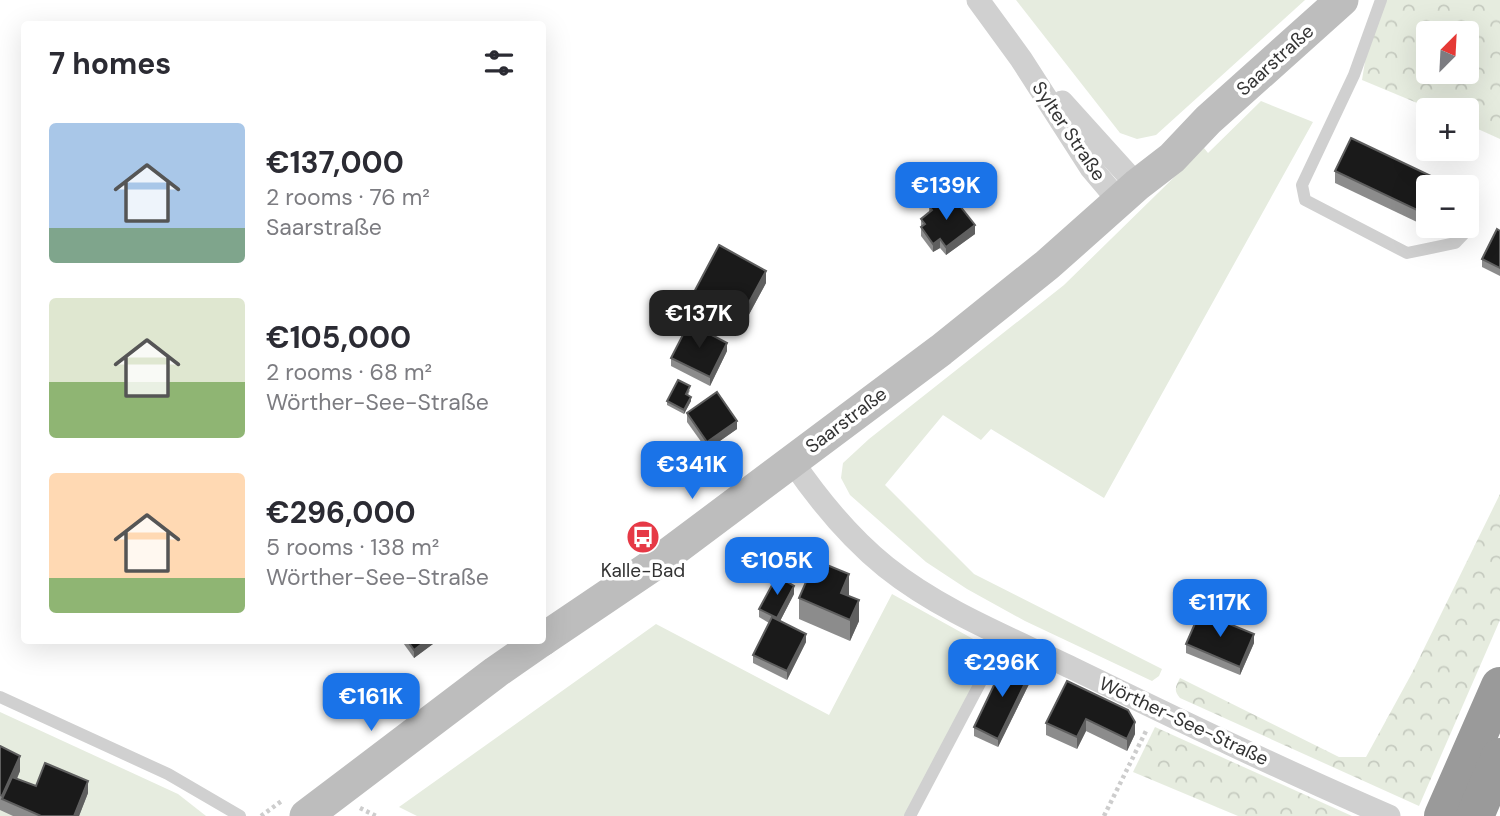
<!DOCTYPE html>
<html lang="en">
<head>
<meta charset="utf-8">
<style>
  :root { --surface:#fff; --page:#f2f2f3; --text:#2b2b33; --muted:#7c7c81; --accent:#1a73e8 }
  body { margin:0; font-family:"DM Sans",sans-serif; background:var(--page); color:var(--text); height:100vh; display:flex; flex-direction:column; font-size:26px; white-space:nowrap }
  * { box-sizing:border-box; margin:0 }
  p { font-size:23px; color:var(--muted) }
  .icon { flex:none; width:38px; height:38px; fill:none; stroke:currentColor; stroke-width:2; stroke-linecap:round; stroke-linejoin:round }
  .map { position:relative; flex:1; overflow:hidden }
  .side { position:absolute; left:21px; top:21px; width:525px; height:623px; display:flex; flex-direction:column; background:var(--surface); border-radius:7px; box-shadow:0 7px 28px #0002 }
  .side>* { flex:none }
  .needle { width:46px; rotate:24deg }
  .fabs { position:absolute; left:1416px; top:21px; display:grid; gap:14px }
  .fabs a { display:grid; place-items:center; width:63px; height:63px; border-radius:7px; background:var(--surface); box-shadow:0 7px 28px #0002; font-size:35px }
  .price { position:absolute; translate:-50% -60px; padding:0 16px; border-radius:14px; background:var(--accent); color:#fff; font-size:23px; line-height:46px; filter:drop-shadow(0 2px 4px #0008) }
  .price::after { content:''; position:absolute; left:50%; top:42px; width:21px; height:16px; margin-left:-10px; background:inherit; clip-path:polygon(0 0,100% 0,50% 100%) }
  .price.on { background:#222; color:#fff }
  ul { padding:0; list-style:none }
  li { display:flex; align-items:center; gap:21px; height:175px; padding:0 28px }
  li span { display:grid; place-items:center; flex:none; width:196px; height:140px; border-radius:7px; color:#555 }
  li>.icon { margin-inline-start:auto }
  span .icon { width:84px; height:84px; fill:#fffc; stroke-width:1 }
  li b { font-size:30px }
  h2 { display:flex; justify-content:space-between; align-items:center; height:84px; padding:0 28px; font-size:30px }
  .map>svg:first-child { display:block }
</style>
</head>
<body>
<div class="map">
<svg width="1500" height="816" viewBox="0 0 1500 816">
  <defs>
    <pattern id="forest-crowns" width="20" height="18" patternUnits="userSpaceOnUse" patternTransform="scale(1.75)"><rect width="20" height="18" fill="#e6ecdf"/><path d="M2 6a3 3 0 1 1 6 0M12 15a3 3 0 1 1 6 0" fill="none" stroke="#c6cbc0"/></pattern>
  </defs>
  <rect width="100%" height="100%" fill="#fff"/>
  <g fill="#e6ecdf">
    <path d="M1016,0H1305L1156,135L1137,139L1120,133Z"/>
    <path d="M1261,101L1313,122L1104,498L991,429L981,440L943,415L885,485L974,574L1162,669L1159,676L1152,681L1025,621L967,589L926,562L850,495L841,478L843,463L869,439L1064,285L1204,148L1208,153Z"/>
    <path d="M892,594L993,650L909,816H417L399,807L656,624L829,715Z"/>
    <path d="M0,712L178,794L206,816H0Z"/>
  </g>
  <g fill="url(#forest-crowns)" fill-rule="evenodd">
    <path d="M1375,0H1500V139L1467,124L1466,110H1434L1362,80ZM1428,33H1466V72H1428Z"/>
    <path d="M1500,494V620L1419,806L1180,698C1173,690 1176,686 1180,678L1339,757H1366L1412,673Z"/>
    <path d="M1155,727L1352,816H1238L1133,772Z"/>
  </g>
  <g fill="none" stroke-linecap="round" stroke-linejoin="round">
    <g stroke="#cdcdcd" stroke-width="4.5" stroke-dasharray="3.5 3.5" stroke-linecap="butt">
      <path d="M360,808L376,816"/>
      <path d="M261,816L283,800"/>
      <path d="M1104,816L1147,729"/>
    </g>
    <g stroke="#d0d0d0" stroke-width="12">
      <path d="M1381,0L1354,75L1302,185L1305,200L1407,253L1455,243L1473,224"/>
      <path d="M0,697L168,774L240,816"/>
      <path d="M910,816L1005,636"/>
    </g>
    <g stroke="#d0d0d0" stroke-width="23">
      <path d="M978,0L1021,59L1091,168L1119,201"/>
      <path d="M1062,102L1137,185"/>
      <path d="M792,461C818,499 850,538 886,567C941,611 1010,638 1072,668C1177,719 1282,770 1389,816"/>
    </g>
    <g stroke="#bdbdbd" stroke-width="33">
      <path d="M542,640L659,561L941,350L1047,265L1137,185L1172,158L1208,120L1342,0"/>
      <path d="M306,816L496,672L542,640"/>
    </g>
    <g stroke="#9a9a9a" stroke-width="38">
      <path d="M1443,816L1500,686"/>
      <path d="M1475,816L1500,757"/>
    </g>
  </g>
  <g fill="#8c8c8c">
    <path d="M1335,171L1433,187L1417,222L1335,183Z"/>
    <path d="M929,206L975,234L946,255L940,248L933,252L921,236V219L929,213Z"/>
    <path d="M1500,231V276L1482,267V259Z"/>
    <path d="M766,283L740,331L693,306V294Z"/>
    <path d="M727,351L710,386L671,366V358Z"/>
    <path d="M690,390L688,395L691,401L684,414L667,405V401Z"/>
    <path d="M687,413L737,429L707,450L687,422Z"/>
    <path d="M815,578L849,596L859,621L850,641L799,619V598Z"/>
    <path d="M794,594L780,621L806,642L787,680L753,663V655L769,623L759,617V609Z"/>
    <path d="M401,640H437V641L414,658Z"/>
    <path d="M1254,643L1240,675L1186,653V644Z"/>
    <path d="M1031,680L998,747L974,736V727Z"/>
    <path d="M1067,681L1135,734L1127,751L1086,731L1077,749L1046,735V723Z"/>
    <path d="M0,746L20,771L17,779L36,786L88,793L79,816H13L0,810Z"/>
  </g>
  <g fill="#5f5f5f">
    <path d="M1433,177V187H1428Z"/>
    <path d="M1428,188V200L1417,222V210Z"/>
    <path d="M975,225V234L946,255V247Z"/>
    <path d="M940,239V248L933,252V244Z"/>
    <path d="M766,271V283L740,331V319Z"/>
    <path d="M727,343V351L710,386V377Z"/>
    <path d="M691,397V401L684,414V410Z"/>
    <path d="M737,421V429L707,450V442Z"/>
    <path d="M849,574V595L841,614V593Z"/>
    <path d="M794,586V594L777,627V618Z"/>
    <path d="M859,600V621L850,641V620Z"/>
    <path d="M806,634V642L787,680V671Z"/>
    <path d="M1254,634V643L1240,675V667Z"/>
    <path d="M427,640L437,641L414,658V650Z"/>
    <path d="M1031,671V680L998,747V739Z"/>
    <path d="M1086,719V731L1077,749V737Z"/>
    <path d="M1135,722V734L1127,751V739Z"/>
    <path d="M20,756V771L7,801L2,799V796Z"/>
    <path d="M88,781V793L79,816H74Z"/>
  </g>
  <g fill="#1a1a1a" stroke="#5f5f5f" stroke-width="2">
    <path d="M1351,138L1433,177L1417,210L1335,171Z"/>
    <path d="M944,196L947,200L952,196L975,225L946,247L940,239L933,244L921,227L925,224L921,219L932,210L929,206Z"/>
    <path d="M1497,229L1500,231V268L1482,259Z"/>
    <path d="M719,245L766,271L740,319L693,294Z"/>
    <path d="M689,323L727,343L710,377L671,358Z"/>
    <path d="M678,380L690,386L686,394L691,397L684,410L667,401Z"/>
    <path d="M717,392L737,421L707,442L687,413Z"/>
    <path d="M822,563L849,574L841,593L859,600L850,620L799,598L809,575L815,578Z"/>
    <path d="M777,576L794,586L777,618L759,609Z"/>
    <path d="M1200,612L1254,634L1240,667L1186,644Z"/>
    <path d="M772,617L806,634L787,671L753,655Z"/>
    <path d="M407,640H427L414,650Z"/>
    <path d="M1006,660L1031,671L998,739L974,727Z"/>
    <path d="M1067,681L1128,710L1135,722L1127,739L1086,719L1077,737L1046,723Z"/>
    <path d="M0,746L20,756L2,796L0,795Z"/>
    <path d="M45,763L88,781L74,816H41L2,799L12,777L36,786Z"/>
  </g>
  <defs>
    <symbol id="bus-disc" viewBox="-11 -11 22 22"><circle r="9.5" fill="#e63946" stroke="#fff"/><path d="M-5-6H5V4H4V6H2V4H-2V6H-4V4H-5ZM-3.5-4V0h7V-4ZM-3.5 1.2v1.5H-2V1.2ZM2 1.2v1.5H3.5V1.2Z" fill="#fff"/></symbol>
  </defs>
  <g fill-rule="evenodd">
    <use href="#bus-disc" x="624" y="518" width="38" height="38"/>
  </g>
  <g text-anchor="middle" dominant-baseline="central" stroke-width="7" stroke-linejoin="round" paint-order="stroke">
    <g font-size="19" fill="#333" stroke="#fff">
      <text transform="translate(1275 60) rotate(-42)">Saarstraße</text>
      <text transform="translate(1069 131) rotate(56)">Sylter Straße</text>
      <text transform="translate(846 420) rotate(-37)">Saarstraße</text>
      <text transform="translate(1184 721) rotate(25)">Wörther-See-Straße</text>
    </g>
    <g font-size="19" fill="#333" stroke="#fff">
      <text x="643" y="570">Kalle-Bad</text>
    </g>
  </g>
</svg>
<div class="fabs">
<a><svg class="needle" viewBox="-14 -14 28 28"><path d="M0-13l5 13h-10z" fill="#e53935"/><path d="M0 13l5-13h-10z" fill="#7c7c81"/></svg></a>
<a>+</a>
<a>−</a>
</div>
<b class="price" style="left:946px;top:222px">€139K</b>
<b class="price on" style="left:699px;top:350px">€137K</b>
<b class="price" style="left:692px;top:501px">€341K</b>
<b class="price" style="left:777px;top:597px">€105K</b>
<b class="price" style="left:1220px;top:639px">€117K</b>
<b class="price" style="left:1002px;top:699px">€296K</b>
<b class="price" style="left:371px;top:733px">€161K</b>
<section class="side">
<h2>7 homes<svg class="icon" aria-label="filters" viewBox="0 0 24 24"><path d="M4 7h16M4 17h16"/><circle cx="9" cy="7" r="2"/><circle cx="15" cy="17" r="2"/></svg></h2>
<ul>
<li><span style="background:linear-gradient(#a9c7e8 75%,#7fa58c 0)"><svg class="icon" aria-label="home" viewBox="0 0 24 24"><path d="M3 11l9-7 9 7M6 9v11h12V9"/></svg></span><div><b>€137,000</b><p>2 rooms · 76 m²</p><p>Saarstraße</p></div></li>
<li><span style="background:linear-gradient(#dfe7d0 60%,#8fb573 0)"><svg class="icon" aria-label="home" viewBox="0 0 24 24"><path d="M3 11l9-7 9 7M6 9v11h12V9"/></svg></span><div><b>€105,000</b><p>2 rooms · 68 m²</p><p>Wörther-See-Straße</p></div></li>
<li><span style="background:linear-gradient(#ffd9b3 75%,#8fb573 0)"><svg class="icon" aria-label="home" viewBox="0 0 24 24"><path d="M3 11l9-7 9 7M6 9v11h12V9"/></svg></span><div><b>€296,000</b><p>5 rooms · 138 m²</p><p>Wörther-See-Straße</p></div></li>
</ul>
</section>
</div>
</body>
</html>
